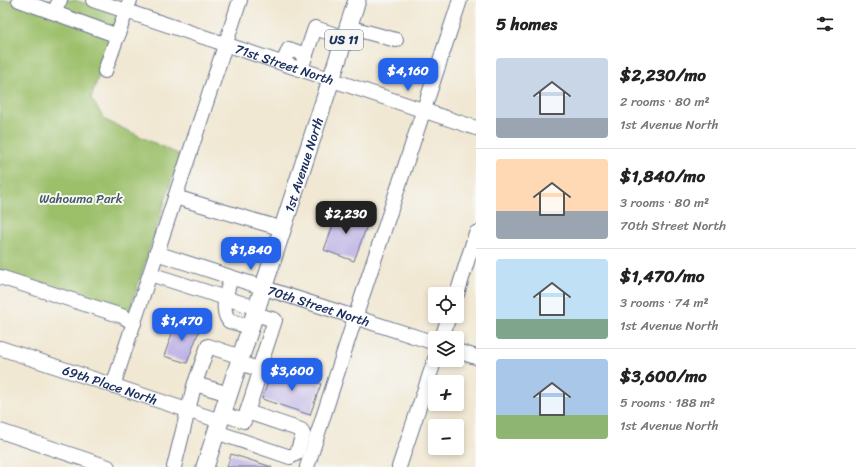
<!DOCTYPE html>
<html lang="en">
<head>
<meta charset="utf-8">
<style>
  :root { --surface:#fff; --page:#f6f6f6; --text:#222; --muted:#767676; --line:#e0e0e0; --accent:#2563eb }
  body { margin:0; font-family:Sriracha,sans-serif; background:var(--page); color:var(--text); height:100vh; display:flex; flex-direction:column; font-size:15px; white-space:nowrap }
  * { box-sizing:border-box; margin:0 }
  p { font-size:13px; color:var(--muted) }
  .icon { flex:none; width:22px; height:22px; fill:none; stroke:currentColor; stroke-width:2; stroke-linecap:round; stroke-linejoin:round }
  .map { position:relative; flex:1; overflow:hidden }
  .side { display:flex; flex-direction:column; background:var(--surface); width:380px }
  .side>* { flex:none }
  .fabs { position:absolute; left:428px; top:287px; display:grid; gap:8px }
  .fabs a { display:grid; place-items:center; width:36px; height:36px; border-radius:4px; background:var(--surface); box-shadow:0 2px 6px #0003; font-size:20px }
  .price { position:absolute; translate:-50% -34px; padding:0 9px; border-radius:8px; background:var(--accent); color:#fff; font-size:13px; line-height:26px; filter:drop-shadow(0 1px 2px #0008) }
  .price::after { content:''; position:absolute; left:50%; top:24px; width:12px; height:9px; margin-left:-6px; background:inherit; clip-path:polygon(0 0,100% 0,50% 100%) }
  .price.active { background:#222; color:#fff }
  ul { padding:0; list-style:none }
  li { display:flex; align-items:center; gap:12px; height:100px; padding:0 20px }
  li+li { border-top:1px solid var(--line) }
  li span { display:grid; place-items:center; flex:none; width:112px; height:80px; border-radius:4px; color:#555 }
  li>.icon { margin-inline-start:auto }
  span .icon { width:48px; height:48px; fill:#fffc; stroke-width:1 }
  li b { font-size:17px }
  h2 { display:flex; justify-content:space-between; align-items:center; height:48px; padding:0 20px; font-size:17px }
  main { display:flex; flex:1; min-height:0 }
  .map>svg:first-child { display:block }
</style>
</head>
<body>
<main>
<div class="map">
<svg width="476" height="467" viewBox="0 0 476 467">
  <rect width="100%" height="100%" fill="#f6f6f2"/>
  <filter id="ink" filterUnits="userSpaceOnUse"><feTurbulence type="fractalNoise" baseFrequency=".025" numOctaves="2"/><feDisplacementMap in="SourceGraphic" scale="8" xChannelSelector="R" yChannelSelector="G"/><feConvolveMatrix kernelMatrix="1 2 1 2 8 2 1 2 1" color-interpolation-filters="sRGB"/></filter>
  <filter id="wash" filterUnits="userSpaceOnUse"><feTurbulence type="fractalNoise" baseFrequency=".012" numOctaves="4" result="noise"/><feDisplacementMap in="SourceGraphic" scale="16" xChannelSelector="R" yChannelSelector="G"/><feGaussianBlur stdDeviation="0.9" result="paint"/><feColorMatrix in="noise" values="0 0 0 0 0 0 0 0 0 0 0 0 0 0 0 0 0 1.4 0 .05"/><feComposite in="paint" operator="in"/></filter>
  <g filter="url(#wash)">
    <rect width="100%" height="100%" fill="#f1e8d3"/>
    <path fill="#9cc06a" stroke="#5c7864" d="M0,0H75L119,15L91,98L105,120L180,155L128,315L0,270Z"/>
    <g id="blocks">
      <g fill="#bbafe6">
        <path d="M339,209L369,220L354,261L324,250Z"/>
        <path d="M177,320L200,328L187,363L164,356Z"/>
        <path d="M273,368L321,384L310,415L262,399Z"/>
        <path d="M231,454L272,467H227Z"/>
      </g>
    </g>
  </g>
  <g filter="url(#ink)">
    <use href="#blocks" fill-opacity="0" stroke="#667087" stroke-width="1"/>
    <g fill="none" stroke-linecap="round" stroke-linejoin="round">
      <defs>
        <g id="minor">
          <path d="M19,0L118,36"/>
          <path id="s1" d="M93,0L476,128"/>
          <path d="M54,12L60,0"/>
          <path d="M348,27L396,40"/>
          <path d="M283,63L289,49L306,55"/>
          <path d="M301,69L315,28L345,38"/>
          <path d="M105,71L130,0"/>
          <path d="M175,197L283,229"/>
          <path id="s2" d="M156,253L435,343"/>
          <path d="M150,274L257,308"/>
          <path d="M0,277L122,316L134,323"/>
          <path d="M231,278C227,291 220,309 229,321L250,327"/>
          <path d="M457,294L476,233"/>
          <path d="M255,314L275,320L259,369"/>
          <path d="M442,338L449,316"/>
          <path id="s3" d="M0,348L220,421"/>
          <path d="M457,351L476,357"/>
          <path d="M239,363L259,369L260,372L247,412"/>
          <path d="M195,384L229,394"/>
          <path d="M113,386L240,0"/>
          <path d="M0,431L108,467"/>
          <path d="M216,432L290,457L297,453L303,434L301,430L247,412L244,421L222,414"/>
          <path d="M174,467L194,386L208,346L241,357"/>
          <path d="M307,467L355,318L460,0"/>
          <path d="M399,467L435,359"/>
        </g>
        <g id="major">
          <path id="s4" d="M205,467L357,0"/>
        </g>
      </defs>
      <use href="#minor" stroke="#667087" stroke-width="16"/>
      <use href="#major" stroke="#667087" stroke-width="19"/>
      <use href="#minor" stroke="#fff" stroke-width="14"/>
      <use href="#major" stroke="#fff" stroke-width="17"/>
    </g>
  </g>
  <g text-anchor="middle" dominant-baseline="central" stroke-width="4" stroke-linejoin="round" paint-order="stroke">
    <rect fill="#f6f6f2" stroke="#5d6b8a" stroke-width="1" x="325" y="30" width="38" height="20" rx="3"/>
    <g font-size="12" font-weight="bold" fill="#1b2f5e">
      <text x="344" y="40">US 11</text>
    </g>
    <g font-size="13" fill="#1b2f5e" stroke="#f6f6f2">
      <text stroke="none"><textPath href="#s1" startOffset="202">71st Street North</textPath></text>
      <text stroke="none"><textPath href="#s4" startOffset="318">1st Avenue North</textPath></text>
      <text stroke="none"><textPath href="#s2" startOffset="171">70th Street North</textPath></text>
      <text stroke="none"><textPath href="#s3" startOffset="116">69th Place North</textPath></text>
    </g>
    <g font-size="13" fill="#425a62" stroke="#f6f6f2">
      <text x="81" y="198">Wahouma Park</text>
    </g>
  </g>
</svg>
<div class="fabs">
<a><svg class="icon" aria-label="locate" viewBox="0 0 24 24"><circle cx="12" cy="12" r="6"/><path d="M12 2v4M12 18v4M2 12h4M18 12h4"/></svg></a>
<a><svg class="icon" aria-label="layers" viewBox="0 0 24 24"><path d="M12 4l9 5-9 5-9-5zM3 14l9 5 9-5"/></svg></a>
<a>+</a>
<a>−</a>
</div>
<b class="price" style="left:408px;top:92px">$4,160</b>
<b class="price active" style="left:346px;top:235px">$2,230</b>
<b class="price" style="left:251px;top:271px">$1,840</b>
<b class="price" style="left:182px;top:342px">$1,470</b>
<b class="price" style="left:292px;top:392px">$3,600</b>
</div>
<section class="side">
<h2>5 homes<svg class="icon" aria-label="filters" viewBox="0 0 24 24"><path d="M4 7h16M4 17h16"/><circle cx="9" cy="7" r="2"/><circle cx="15" cy="17" r="2"/></svg></h2>
<ul>
<li><span style="background:linear-gradient(#c9d6e8 75%,#9aa5b1 0)"><svg class="icon" aria-label="home" viewBox="0 0 24 24"><path d="M3 11l9-7 9 7M6 9v11h12V9"/></svg></span><div><b>$2,230/mo</b><p>2 rooms · 80 m²</p><p>1st Avenue North</p></div></li>
<li><span style="background:linear-gradient(#ffd9b3 65%,#9aa5b1 0)"><svg class="icon" aria-label="home" viewBox="0 0 24 24"><path d="M3 11l9-7 9 7M6 9v11h12V9"/></svg></span><div><b>$1,840/mo</b><p>3 rooms · 80 m²</p><p>70th Street North</p></div></li>
<li><span style="background:linear-gradient(#bfe0f5 75%,#7fa58c 0)"><svg class="icon" aria-label="home" viewBox="0 0 24 24"><path d="M3 11l9-7 9 7M6 9v11h12V9"/></svg></span><div><b>$1,470/mo</b><p>3 rooms · 74 m²</p><p>1st Avenue North</p></div></li>
<li><span style="background:linear-gradient(#a9c7e8 70%,#8fb573 0)"><svg class="icon" aria-label="home" viewBox="0 0 24 24"><path d="M3 11l9-7 9 7M6 9v11h12V9"/></svg></span><div><b>$3,600/mo</b><p>5 rooms · 188 m²</p><p>1st Avenue North</p></div></li>
</ul>
</section>
</main>
</body>
</html>
